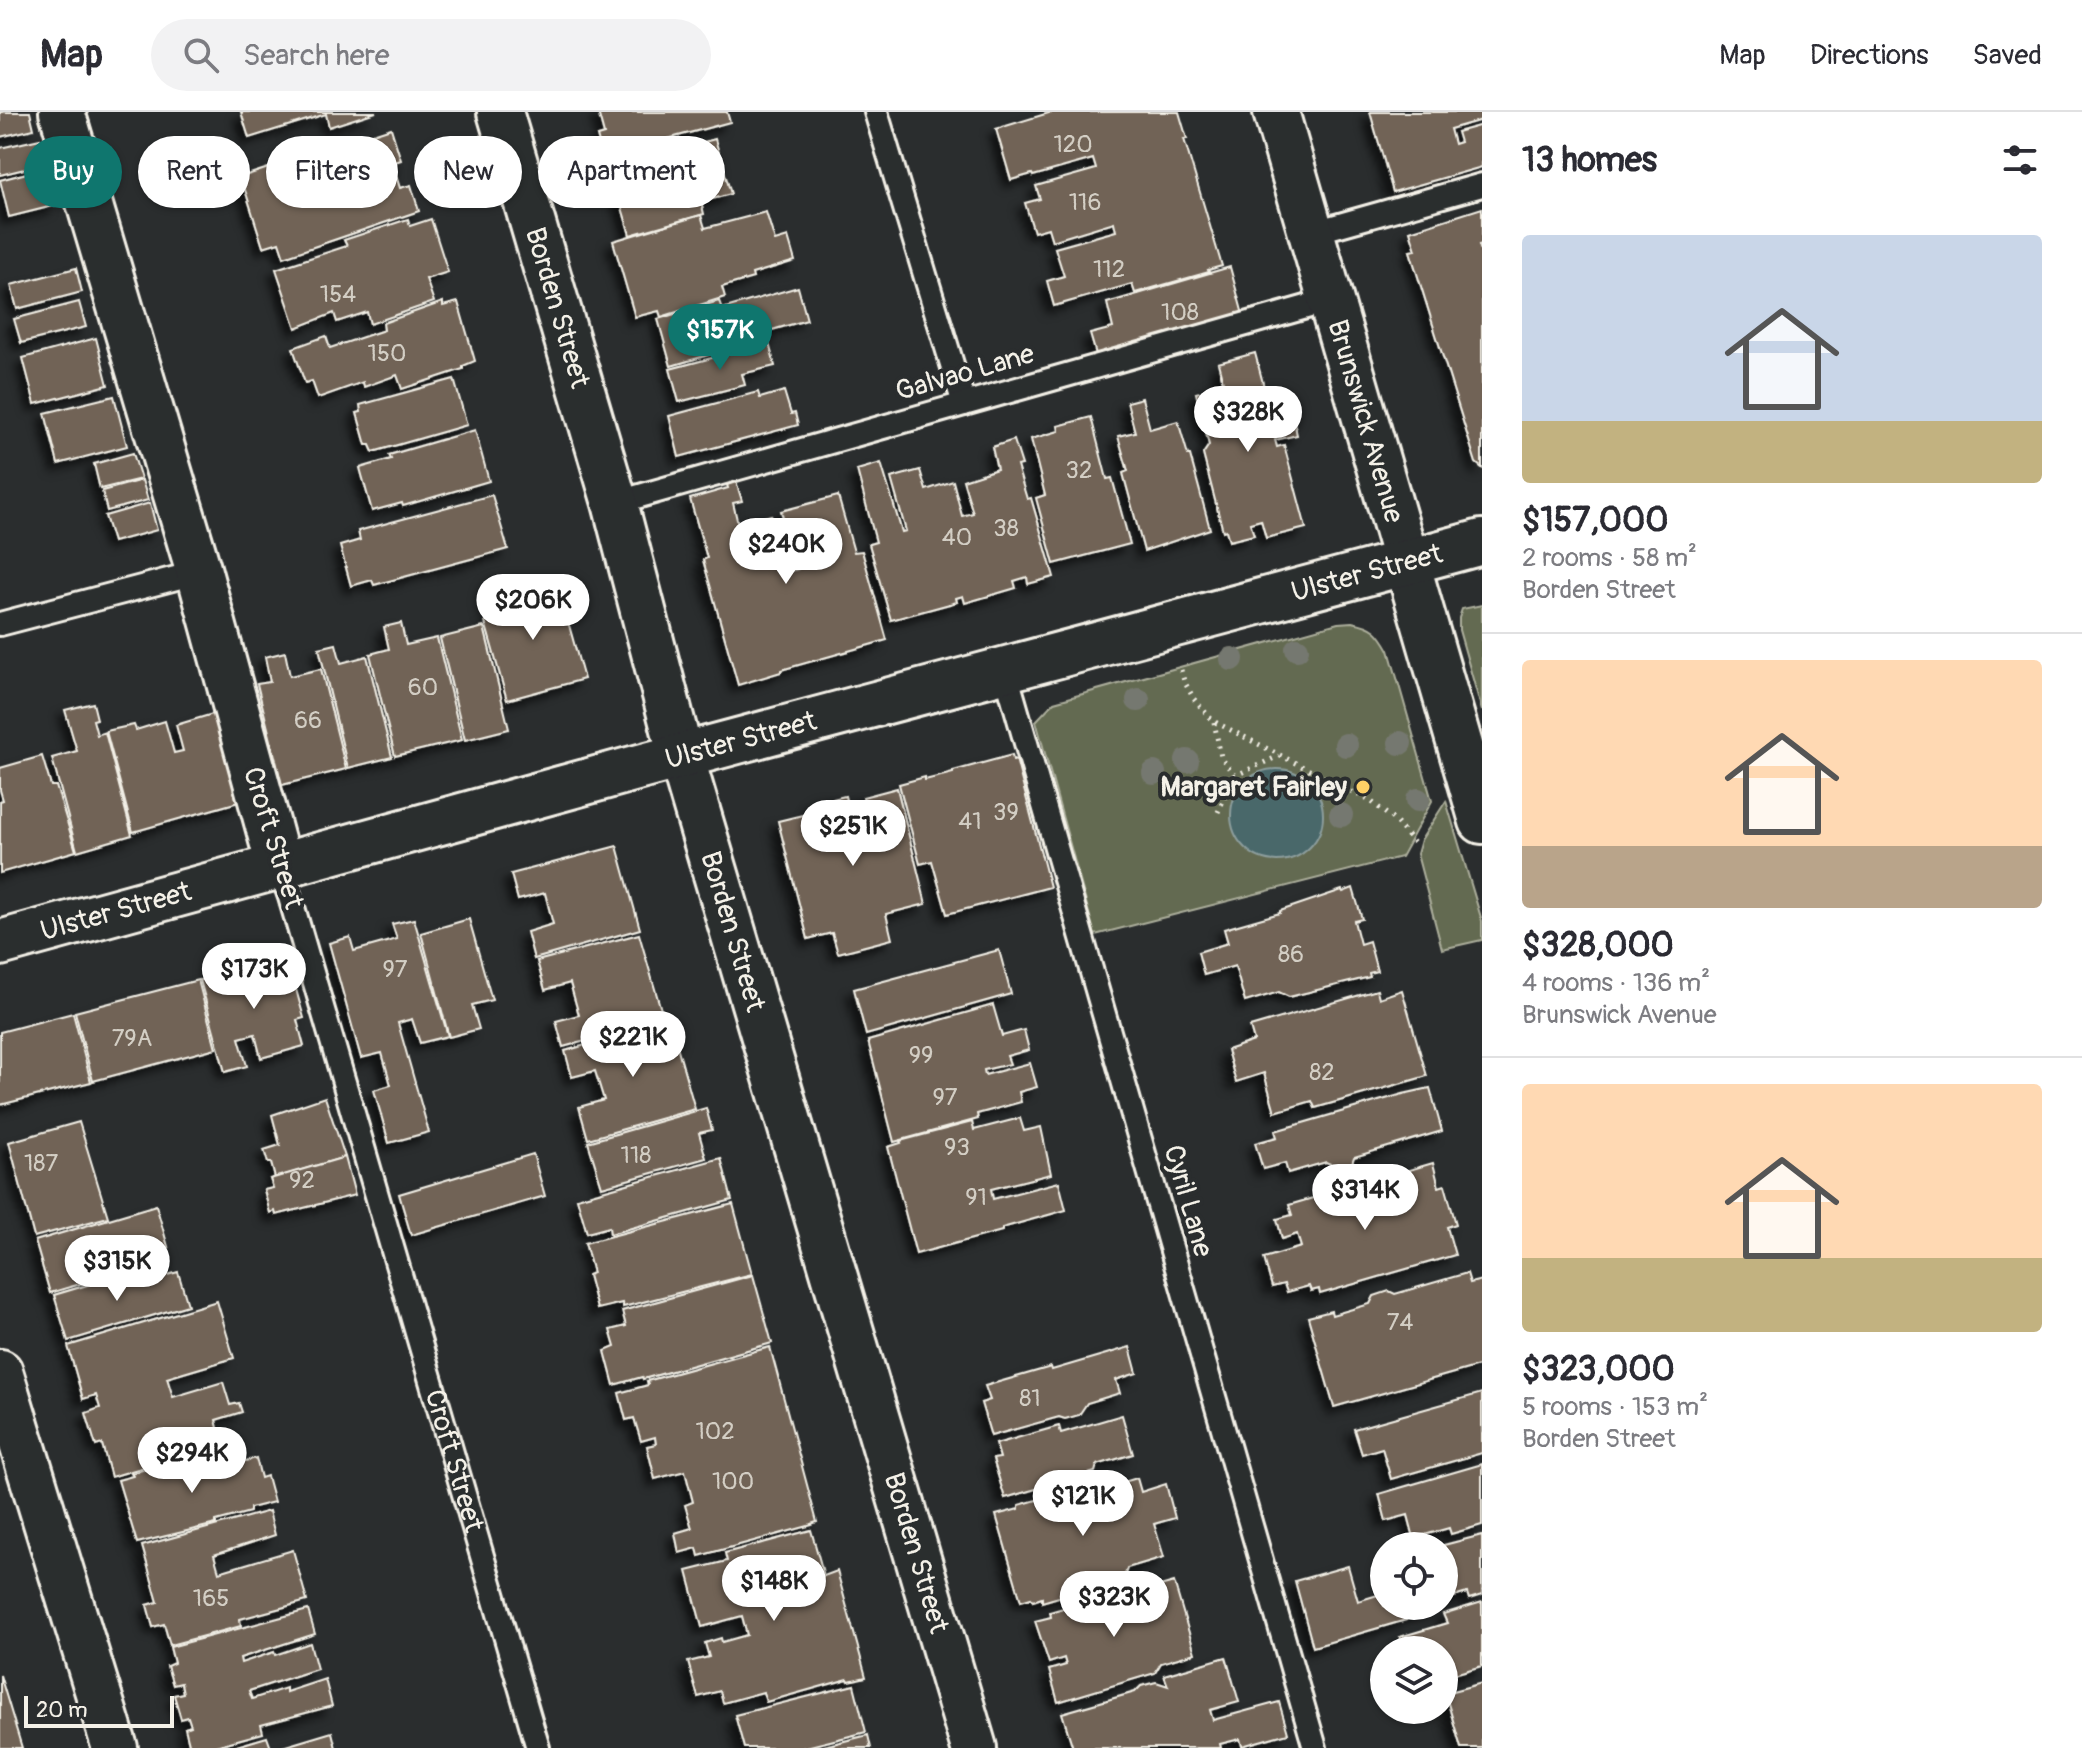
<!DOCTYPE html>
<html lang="en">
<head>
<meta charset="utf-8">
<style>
  :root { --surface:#fff; --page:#f2f2f3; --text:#2b2b33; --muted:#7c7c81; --line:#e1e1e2; --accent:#0f766e }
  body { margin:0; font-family:Pangolin,sans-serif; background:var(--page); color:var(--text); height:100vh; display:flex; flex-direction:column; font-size:30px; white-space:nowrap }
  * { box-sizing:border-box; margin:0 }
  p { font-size:26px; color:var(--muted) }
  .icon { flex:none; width:44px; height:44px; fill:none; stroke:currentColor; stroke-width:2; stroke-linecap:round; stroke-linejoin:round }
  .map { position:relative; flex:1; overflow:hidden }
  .sheet { display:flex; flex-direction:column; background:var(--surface); width:600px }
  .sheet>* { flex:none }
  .guide { position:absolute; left:24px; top:24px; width:760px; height:72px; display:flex; gap:16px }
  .controls { position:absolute; left:1370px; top:1420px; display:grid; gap:16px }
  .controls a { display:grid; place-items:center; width:88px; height:88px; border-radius:50%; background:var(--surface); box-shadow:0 2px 6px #0004; font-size:40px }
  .scale { position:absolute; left:24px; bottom:20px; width:150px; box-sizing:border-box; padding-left:8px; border:4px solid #f4f1e8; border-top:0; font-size:22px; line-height:28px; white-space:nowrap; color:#f4f1e8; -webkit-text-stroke:6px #2a2d2e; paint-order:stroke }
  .price { position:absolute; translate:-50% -68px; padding:0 18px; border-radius:28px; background:#fff; color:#222; font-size:26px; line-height:52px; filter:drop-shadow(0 2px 4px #0008) }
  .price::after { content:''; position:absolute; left:50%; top:48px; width:24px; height:18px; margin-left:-12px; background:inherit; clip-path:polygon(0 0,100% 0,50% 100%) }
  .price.selected { background:var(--accent); color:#fff }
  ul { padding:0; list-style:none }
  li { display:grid; align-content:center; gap:16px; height:424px; padding:0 40px }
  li+li { border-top:2px solid var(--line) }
  li span { display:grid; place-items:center; height:248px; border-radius:8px; color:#555 }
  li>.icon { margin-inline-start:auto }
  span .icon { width:144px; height:144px; fill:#fffc; stroke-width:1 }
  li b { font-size:34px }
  h2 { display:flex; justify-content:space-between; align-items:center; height:96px; padding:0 40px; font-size:34px }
  .tag { padding:0 28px; border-radius:36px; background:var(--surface); box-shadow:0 2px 6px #0004; font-size:28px; line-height:72px }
  .tag.selected { background:var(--accent); color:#fff }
  header { display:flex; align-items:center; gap:48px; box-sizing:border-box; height:112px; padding:0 40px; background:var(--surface); border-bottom:2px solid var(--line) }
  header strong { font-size:38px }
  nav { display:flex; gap:44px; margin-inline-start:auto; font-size:28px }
  .search { width:560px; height:72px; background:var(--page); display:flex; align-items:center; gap:20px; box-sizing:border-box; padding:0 28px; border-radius:44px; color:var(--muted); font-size:30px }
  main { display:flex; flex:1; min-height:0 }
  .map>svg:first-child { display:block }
</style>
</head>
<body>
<header>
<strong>Map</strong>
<div class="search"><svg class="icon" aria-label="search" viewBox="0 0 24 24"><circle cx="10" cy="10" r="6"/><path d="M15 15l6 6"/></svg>Search here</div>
<nav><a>Map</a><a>Directions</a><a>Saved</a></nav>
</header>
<main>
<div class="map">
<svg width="1482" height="1636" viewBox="0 0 1482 1636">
  <defs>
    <filter id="shadow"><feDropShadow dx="-7" dy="7" stdDeviation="4" flood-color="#0009"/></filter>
  </defs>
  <rect width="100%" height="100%" fill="#2a2d2e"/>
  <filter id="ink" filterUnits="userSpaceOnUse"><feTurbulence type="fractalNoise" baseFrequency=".0125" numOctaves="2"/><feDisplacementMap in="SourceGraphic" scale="16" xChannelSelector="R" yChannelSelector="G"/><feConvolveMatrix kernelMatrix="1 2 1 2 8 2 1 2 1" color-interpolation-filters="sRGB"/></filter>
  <g filter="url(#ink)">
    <g fill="#646b51" stroke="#acae9c" stroke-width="2">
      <path d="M1482,493V599L1459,518V506L1462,497Z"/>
      <path d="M1352,510C1374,514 1379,520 1389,538L1432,689L1401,745L1095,823L1036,609L1054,590L1338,511Z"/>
      <path d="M1446,689L1482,809V828L1442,837L1417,742L1421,728Z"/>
    </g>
    <circle fill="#49676b" stroke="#8d9e9d" stroke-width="2" cx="1277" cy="703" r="46"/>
    <g fill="#716457" stroke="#f4f1e8" stroke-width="2" filter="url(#shadow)">
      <path d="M0,0H30L34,17L0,25Z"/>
      <path d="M241,0H376L329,15L326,2L249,26Z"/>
      <path d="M598,0H727L730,10L630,37L628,34L602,42L597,24L604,22Z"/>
      <path d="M1052,0H1179L1187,27H1184L1222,154L1208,158L1209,160L1135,181L1132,172L1054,194L1047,169L1064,164L1055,136L1116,119L1114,110L1052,129L1048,116L1034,120L1025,91L1040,87L1036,74L1096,57L1093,47L1033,64L1032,62L1011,68L996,17Z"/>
      <path d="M1370,0H1482V8L1450,17L1454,32L1460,30L1457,20L1482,13V55L1393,80Z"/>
      <path d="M391,16L401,48L392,51L400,76L411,73L419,99L284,145L279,130L263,135L241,65Z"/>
      <path d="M40,27L45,52L0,63V36Z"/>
      <path d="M679,27L681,36L715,27L731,82L701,90L704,102L630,123L608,47Z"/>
      <path d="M46,56L57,93L9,105L0,68Z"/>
      <path d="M1482,96V132L1479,133L1482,142V356L1476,351L1410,139L1416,138L1410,119Z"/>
      <path d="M766,100L775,129L788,125L795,149L752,162L753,166L722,175L725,185L661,205L659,199L635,205L613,129L701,103L705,116Z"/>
      <path d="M408,107L410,114L431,107L448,160L426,167L434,190L370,212L367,200L337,210L334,201L296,216L276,157L347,134L344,128Z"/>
      <path d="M1230,155L1245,210L1098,249L1090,222L1113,216L1107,191Z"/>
      <path d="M76,156L82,180L17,197L11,173Z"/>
      <path d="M798,175L807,208L730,230L732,236L671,254L658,207L719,189L722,197Z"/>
      <path d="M79,190L86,215L21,231L14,207Z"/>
      <path d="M443,190V194L458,190L475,249L463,254V257L402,277L397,263L364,275L363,270L318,286L312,269L305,271L293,236L326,224L330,236L384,218L383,211Z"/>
      <path d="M96,226L108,273L35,292L23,246Z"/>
      <path d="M769,231L775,254L742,262L745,273L679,290L670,257Z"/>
      <path d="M1255,241L1273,309L1293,305L1297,323L1275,328L1277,335L1284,333L1306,416L1266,426L1261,408L1250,411L1254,423L1229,429L1226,418L1223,419L1203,342L1209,333L1196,281L1224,274L1218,251Z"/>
      <path d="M454,267L467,313L373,340L370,333H366L357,301L361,300L360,293Z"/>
      <path d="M784,279L791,302L795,301L798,313L679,345L669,304L758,280L760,286Z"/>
      <path d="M114,284L127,334L58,352L45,301Z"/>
      <path d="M1142,286L1150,317L1178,309L1188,343H1190L1210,417L1144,439L1123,361L1128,359L1118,324L1135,320L1127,290Z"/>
      <path d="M1091,305L1107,367L1112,366L1130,432L1054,452L1036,386L1045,383L1031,327L1059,319L1058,314Z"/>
      <path d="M475,318L489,369L403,394L402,391L372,399L360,356L391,347L389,343Z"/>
      <path d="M1014,328L1022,353L1017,354L1027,387L1031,386L1054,465L1028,472L1027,465L1014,469L1016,476L965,491L963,484L956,486L957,490L891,508L869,432L876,430L857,358L881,351L902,420L906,419L891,366L920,358L926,378L953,369L962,404L973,401L963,368L997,357L992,335Z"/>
      <path d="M133,341L141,367L100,377L94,352Z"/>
      <path d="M142,368L148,388L107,399L102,379Z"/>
      <path d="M736,369L742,389L733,391L738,412L771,403L778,427L773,428L783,461L798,457L781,399L838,384L854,440L862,439L887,528L781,558V560L738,573L703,448L707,446L690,387L728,376L727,373Z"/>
      <path d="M492,383L508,437L374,473L372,468L351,474L340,434L360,428L358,419Z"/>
      <path d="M150,391L157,418L113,430L105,404Z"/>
      <path d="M516,472L519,484L560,475L562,488L584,567L507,588L485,510L500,505L492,479Z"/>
      <path d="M401,511L406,533L437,526L462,628L395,644L370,542L389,537L384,515Z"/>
      <path d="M484,515L509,617L465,628L440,526Z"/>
      <path d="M336,532L341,551L367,544L392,645L348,656L319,536Z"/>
      <path d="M285,540L290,564L321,557L346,657L282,673L257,572L270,570L265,545Z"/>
      <path d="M93,591L97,607L93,608L97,623L105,620L132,723L77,739L52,646L77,639L65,598Z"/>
      <path d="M216,601L242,689L133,720L106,619L134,613L136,618L165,609L174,641L183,639L176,613Z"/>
      <path d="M1012,643L1013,648L1016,647L1050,775L947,802L932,749L920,752L899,672L925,665V668L953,661V659Z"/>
      <path d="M42,644L51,674H56L76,739L0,761V689L3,688L0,678V656Z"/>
      <path d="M897,676L926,792L886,802L892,827L838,841L832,821L808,827L778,709L815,700L813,692L845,684L848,695L864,690L863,685Z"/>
      <path d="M617,734L640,817L534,847L527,820L553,812L545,781L518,788L511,762Z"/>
      <path d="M1353,776L1362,807L1354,809L1360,832L1369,829L1377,859L1369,861L1370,865L1289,885L1279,880L1245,890L1235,854L1204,863L1198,840L1228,831L1224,817L1280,801V799L1342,778L1343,780Z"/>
      <path d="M414,807L448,924L420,931L412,907L398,911L429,1020L389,1031L374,978L391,973L382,941L361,946L329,831L350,825L354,839L397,827L392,812Z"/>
      <path d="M469,807L492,888L472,893L479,917L449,925L421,821Z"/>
      <path d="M639,822L664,908L563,935L556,909L579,903L570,871L545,878L537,849Z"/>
      <path d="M999,838L1011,882L866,923L854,877Z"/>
      <path d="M287,845L304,906L297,908L304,934L261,946L255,922L239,926L247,954L225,960L200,868Z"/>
      <path d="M198,868L216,936L93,969L75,900Z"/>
      <path d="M1377,878L1379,886L1402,878L1427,964L1315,996L1312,989L1275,1000L1264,961L1236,970L1227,938L1254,929L1250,915Z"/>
      <path d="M993,893L1002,924L1024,918L1029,938L1007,944L1010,952L984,958L985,963L1030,951L1037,975L1019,980L1021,990L977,1002L978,1007L894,1030L868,929Z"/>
      <path d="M73,901L91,970L0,993V920Z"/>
      <path d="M670,909L695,997L588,1027L579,995L604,988L595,959L572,965L565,939Z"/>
      <path d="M1430,976L1442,1019L1354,1045L1352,1051L1337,1055L1326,1050L1288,1061L1285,1051L1263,1057L1255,1031L1277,1025L1275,1019L1403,982Z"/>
      <path d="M325,985L345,1045L275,1066L271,1051H268L264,1038L280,1033L272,1003Z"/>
      <path d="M706,996L712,1018L699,1021L706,1046L602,1075L588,1030Z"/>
      <path d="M1020,1006L1024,1019L1041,1015L1051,1062L991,1077L993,1087L1059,1070L1066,1098L1002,1116V1119L916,1142L888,1035L901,1031L900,1029L972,1010L974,1018Z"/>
      <path d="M79,1010L108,1105L34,1125L9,1030Z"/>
      <path d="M533,1042L545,1084L411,1123L399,1082Z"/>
      <path d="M345,1045L355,1083L276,1103L275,1099L270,1101L264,1078L273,1076L270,1067Z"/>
      <path d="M721,1046L732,1088L610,1122L609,1115L587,1121L577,1086Z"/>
      <path d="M1433,1051L1439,1075L1445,1073L1456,1112L1447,1115L1455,1143L1320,1182L1319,1177L1311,1179L1309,1174L1287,1180L1284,1172L1272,1175L1264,1146L1301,1135L1297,1122L1282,1127L1277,1107L1292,1103L1289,1093Z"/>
      <path d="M733,1092L752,1162L623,1195L622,1191L597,1197L588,1163L593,1161L585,1131Z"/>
      <path d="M156,1093L171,1145L50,1181L35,1129Z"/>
      <path d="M131,1160L135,1172L178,1160L188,1193L68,1229L54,1183Z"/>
      <path d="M1467,1161L1470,1171L1482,1168V1253L1334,1295L1308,1205L1331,1199L1332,1203L1370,1192L1374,1184L1389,1179L1395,1182Z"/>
      <path d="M753,1163L772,1231L643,1267L642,1265L614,1273L605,1239L615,1235L610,1218L626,1214L622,1199Z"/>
      <path d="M217,1189L234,1246L167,1266L173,1285L223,1270L230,1293L239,1291L242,1300L216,1308L222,1332L111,1365L102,1332L96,1334L86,1301L100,1296L96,1283L83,1287L68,1234Z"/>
      <path d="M770,1235L817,1410L811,1412L812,1413L699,1444L697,1436L679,1441L675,1421L692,1416L685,1393L693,1390L685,1359L655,1367L647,1334L656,1332L655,1325L641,1329L634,1306L626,1308L619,1281L648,1273L647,1269Z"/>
      <path d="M1130,1235L1137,1261L1116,1268L1120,1281L1087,1291L1079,1303L1065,1307L1059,1305L991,1324L981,1291L990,1288L985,1274L1051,1255L1052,1258Z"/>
      <path d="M1482,1281V1341L1391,1367L1382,1336L1362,1342L1354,1317Z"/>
      <path d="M1122,1303L1133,1342L1097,1353L1095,1360L1005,1386L993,1347L1000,1346L996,1332L1059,1314L1061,1321Z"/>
      <path d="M236,1342L238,1351L256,1346L261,1366L267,1364L274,1390L250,1396V1400L216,1409V1412L137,1431L118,1368L133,1364L131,1361L200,1343L202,1351Z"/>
      <path d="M1482,1352V1413L1451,1422L1449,1416L1414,1426L1408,1403L1386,1409L1379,1382Z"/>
      <path d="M1137,1366L1141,1380L1166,1372L1175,1406L1154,1412L1164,1445L1127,1456L1124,1466L1042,1490V1486L1033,1489L1031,1486L1021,1489L996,1403L1019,1397V1393L1093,1372L1104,1376Z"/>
      <path d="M269,1399L275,1423L214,1443L219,1460L293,1438L307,1489L240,1507L241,1514L170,1533L164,1512L153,1515L147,1493L158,1490L142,1434Z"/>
      <path d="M811,1418L824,1464L837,1459L866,1565L849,1569L848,1567L766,1590L763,1580L723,1591L720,1579L698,1585L688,1550L709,1545L705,1531L721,1526L722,1530L747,1523L742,1504L702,1515L687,1459L727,1449L725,1441Z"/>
      <path d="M1482,1423V1483L1469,1487L1467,1481L1444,1488V1434H1440Z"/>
      <path d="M1348,1454L1358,1489L1384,1481V1494L1434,1495L1405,1504L1406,1508L1313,1535L1295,1469Z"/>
      <path d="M1174,1470L1195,1541L1161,1551L1155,1561L1058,1590L1049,1558L1066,1553L1064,1546L1049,1551L1035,1509L1051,1505L1050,1500L1130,1476L1139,1480Z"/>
      <path d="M1482,1490V1554L1444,1565V1538H1404L1400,1525L1447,1511L1443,1502Z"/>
      <path d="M308,1498L315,1522L240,1546L241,1551L274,1540L275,1543L310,1531L317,1557L249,1579L252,1587L286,1576V1580L325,1567L332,1594L261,1613L263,1621L208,1636H199L198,1633L190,1636L185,1616L191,1614L188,1605L181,1607L174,1583L183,1581L181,1571L173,1573L167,1554L174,1551L170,1535Z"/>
      <path d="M1226,1545L1239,1590L1210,1598L1213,1608L1279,1590L1288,1621L1242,1634L1240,1627L1220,1632L1221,1636H1073L1062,1601L1135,1580L1141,1574L1156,1570L1168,1574L1164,1563Z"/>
      <path d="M0,1563L22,1636H0Z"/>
      <path d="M1482,1571V1636H1461L1445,1581Z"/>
      <path d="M854,1573L866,1620L802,1636H744L735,1603Z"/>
      <path d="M332,1620L336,1636H279Z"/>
      <path d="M868,1623L871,1636H817Z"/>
      <path d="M267,1625L271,1636H230Z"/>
    </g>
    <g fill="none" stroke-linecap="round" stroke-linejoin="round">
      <defs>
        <g id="lane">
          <path d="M876,0L964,292"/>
          <path d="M1311,121L1482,73"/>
          <path d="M615,391L1331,188"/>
          <path d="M0,512L199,460"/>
          <path d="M1005,558L1315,1636"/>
          <path id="s1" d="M279,754L290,785L538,1636"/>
        </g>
        <g id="street">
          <path d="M62,0L199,460L279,754"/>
          <path id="s2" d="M500,0L615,391L681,644L974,1636"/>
          <path id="s3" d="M1276,0L1482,709"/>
          <path id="s4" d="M0,831L640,655L1482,430"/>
          <path d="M0,1260L115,1636"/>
        </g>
      </defs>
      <use href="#lane" stroke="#f4f1e8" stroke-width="28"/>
      <use href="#street" stroke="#f4f1e8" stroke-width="50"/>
      <g stroke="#f4f1e8" stroke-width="5" stroke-dasharray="2 6" stroke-linecap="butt">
        <path d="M1181,558L1184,569L1194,587L1213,609L1372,690L1395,709L1414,731"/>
        <path d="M1214,610L1221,645L1234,663"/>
        <path d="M1218,700L1234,664L1279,644"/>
      </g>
      <use href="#lane" stroke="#2a2d2e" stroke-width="22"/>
      <use href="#street" stroke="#2a2d2e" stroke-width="44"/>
    </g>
    <g fill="#75786f">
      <circle cx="1297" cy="537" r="12"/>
      <circle cx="1232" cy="547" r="12"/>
      <circle cx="1138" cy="588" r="12"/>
      <circle cx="1400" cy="631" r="12"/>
      <circle cx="1346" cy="633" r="12"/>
      <circle cx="1187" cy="649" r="12"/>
      <circle cx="1154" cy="661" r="12"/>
      <circle cx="1418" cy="688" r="12"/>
      <circle cx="1341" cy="703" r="12"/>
    </g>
  </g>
  <circle fill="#ffd166" stroke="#2a2d2e" stroke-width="3" cx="1363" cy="675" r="8"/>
  <g text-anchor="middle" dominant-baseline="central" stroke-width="8" stroke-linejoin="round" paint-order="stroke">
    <g font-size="24" fill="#d3cec4">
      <text x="1073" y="32">120</text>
      <text x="1085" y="90">116</text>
      <text x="1109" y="157">112</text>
      <text x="338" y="182">154</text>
      <text x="1180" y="200">108</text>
      <text x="387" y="241">150</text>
      <text x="1079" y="358">32</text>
      <text x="1006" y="416">38</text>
      <text x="957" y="425">40</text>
      <text x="423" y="575">60</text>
      <text x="308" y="608">66</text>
      <text x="1006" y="700">39</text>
      <text x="970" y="709">41</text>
      <text x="1291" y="842">86</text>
      <text x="395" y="857">97</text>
      <text x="132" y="926">79A</text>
      <text x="921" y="943">99</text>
      <text x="1322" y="960">82</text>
      <text x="945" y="985">97</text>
      <text x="957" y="1035">93</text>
      <text x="636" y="1043">118</text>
      <text x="41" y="1051">187</text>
      <text x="302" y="1068">92</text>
      <text x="976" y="1085">91</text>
      <text x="1400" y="1210">74</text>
      <text x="1030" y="1286">81</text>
      <text x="715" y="1319">102</text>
      <text x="733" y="1369">100</text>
      <text x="211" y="1486">165</text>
    </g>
    <g font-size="28" fill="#f4f1e8" stroke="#2a2d2e">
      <text stroke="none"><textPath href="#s2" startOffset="204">Borden Street</textPath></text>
      <text transform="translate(965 261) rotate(-16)">Galvao Lane</text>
      <text stroke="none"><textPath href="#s3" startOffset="322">Brunswick Avenue</textPath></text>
      <text stroke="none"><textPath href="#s4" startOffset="1416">Ulster Street</textPath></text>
      <text stroke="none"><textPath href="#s4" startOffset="768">Ulster Street</textPath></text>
      <text transform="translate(273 726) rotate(73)">Croft Street</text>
      <text stroke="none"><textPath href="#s4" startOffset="120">Ulster Street</textPath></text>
      <text stroke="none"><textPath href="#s2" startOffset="852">Borden Street</textPath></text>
      <text transform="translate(1188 1089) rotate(74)">Cyril Lane</text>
      <text stroke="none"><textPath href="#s1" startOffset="620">Croft Street</textPath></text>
      <text stroke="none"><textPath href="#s2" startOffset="1500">Borden Street</textPath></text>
    </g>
    <g font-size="28" font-weight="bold" fill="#f4f1e8" stroke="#2a2d2e" text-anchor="end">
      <text x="1347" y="675">Margaret Fairley</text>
    </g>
  </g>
</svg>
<div class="controls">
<a><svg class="icon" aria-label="locate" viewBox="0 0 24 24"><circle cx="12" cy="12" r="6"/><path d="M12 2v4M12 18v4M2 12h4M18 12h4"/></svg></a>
<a><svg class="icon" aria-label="layers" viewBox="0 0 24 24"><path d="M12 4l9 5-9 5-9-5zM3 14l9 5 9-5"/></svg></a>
</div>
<div class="scale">20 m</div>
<b class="price selected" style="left:720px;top:260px">$157K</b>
<b class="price" style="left:1248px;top:342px">$328K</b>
<b class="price" style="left:786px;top:474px">$240K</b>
<b class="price" style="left:533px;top:530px">$206K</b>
<b class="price" style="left:853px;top:756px">$251K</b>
<b class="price" style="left:254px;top:899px">$173K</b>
<b class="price" style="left:633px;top:967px">$221K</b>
<b class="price" style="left:1365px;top:1120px">$314K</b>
<b class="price" style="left:117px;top:1191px">$315K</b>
<b class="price" style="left:192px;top:1383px">$294K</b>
<b class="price" style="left:1083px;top:1426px">$121K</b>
<b class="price" style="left:774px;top:1511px">$148K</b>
<b class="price" style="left:1114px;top:1527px">$323K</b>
<div class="guide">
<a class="tag selected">Buy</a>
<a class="tag">Rent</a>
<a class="tag">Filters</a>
<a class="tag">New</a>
<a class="tag">Apartment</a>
</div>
</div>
<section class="sheet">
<h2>13 homes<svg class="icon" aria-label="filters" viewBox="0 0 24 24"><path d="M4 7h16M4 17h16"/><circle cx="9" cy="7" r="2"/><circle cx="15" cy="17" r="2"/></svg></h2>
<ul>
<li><span style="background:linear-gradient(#c9d6e8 75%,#c2b280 0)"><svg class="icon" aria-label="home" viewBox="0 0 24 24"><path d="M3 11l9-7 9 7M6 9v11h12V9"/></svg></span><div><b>$157,000</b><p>2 rooms · 58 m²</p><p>Borden Street</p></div></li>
<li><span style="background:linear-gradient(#ffd9b3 75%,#b9a48a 0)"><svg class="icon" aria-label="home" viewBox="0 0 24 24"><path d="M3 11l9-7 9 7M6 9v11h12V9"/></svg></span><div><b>$328,000</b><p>4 rooms · 136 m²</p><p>Brunswick Avenue</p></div></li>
<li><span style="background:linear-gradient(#ffd9b3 70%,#c2b280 0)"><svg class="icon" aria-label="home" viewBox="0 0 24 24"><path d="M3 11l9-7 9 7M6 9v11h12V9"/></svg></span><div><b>$323,000</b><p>5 rooms · 153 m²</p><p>Borden Street</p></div></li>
</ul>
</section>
</main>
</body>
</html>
